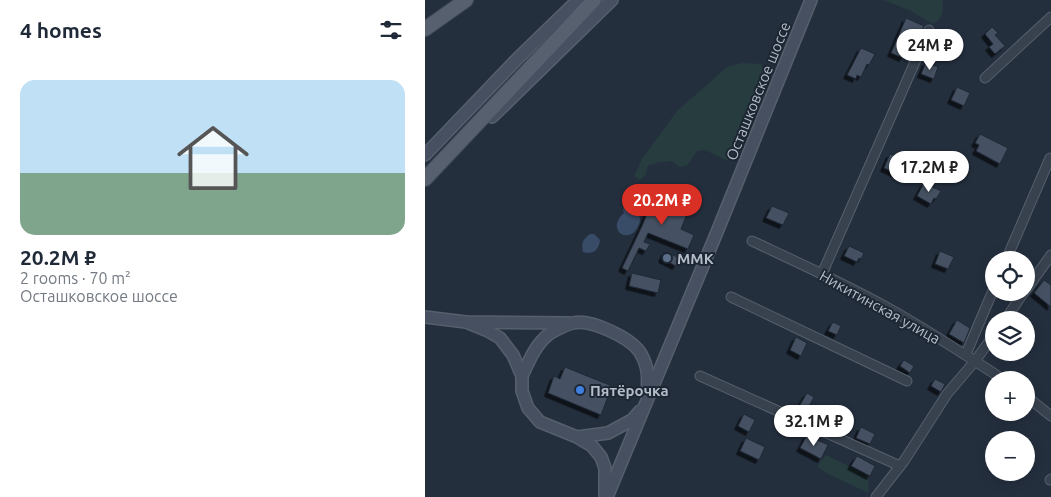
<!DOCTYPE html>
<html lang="en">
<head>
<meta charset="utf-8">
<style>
  :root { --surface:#fff; --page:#f6f6f7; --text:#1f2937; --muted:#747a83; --accent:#d93025 }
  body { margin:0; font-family:Ubuntu,sans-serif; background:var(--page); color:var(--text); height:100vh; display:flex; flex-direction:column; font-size:19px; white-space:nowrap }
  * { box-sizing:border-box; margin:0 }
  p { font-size:16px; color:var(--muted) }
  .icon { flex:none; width:28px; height:28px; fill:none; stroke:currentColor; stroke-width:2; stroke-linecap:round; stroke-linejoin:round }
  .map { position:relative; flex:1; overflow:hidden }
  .drawer { display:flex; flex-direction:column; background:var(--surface); width:425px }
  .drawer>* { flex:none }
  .fabs { position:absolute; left:560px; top:251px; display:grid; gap:10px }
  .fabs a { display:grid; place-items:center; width:50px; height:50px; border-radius:50%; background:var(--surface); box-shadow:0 2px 12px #0003; font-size:25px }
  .price { position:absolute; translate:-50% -42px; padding:0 11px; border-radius:18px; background:#fff; color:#222; font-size:16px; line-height:32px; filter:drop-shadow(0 1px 2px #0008) }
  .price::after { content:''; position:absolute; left:50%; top:30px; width:15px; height:11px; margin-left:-8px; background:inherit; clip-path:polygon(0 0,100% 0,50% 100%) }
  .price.current { background:var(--accent); color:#fff }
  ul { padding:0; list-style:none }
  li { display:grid; align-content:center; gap:10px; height:265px; padding:0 20px }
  li span { display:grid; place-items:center; height:155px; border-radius:15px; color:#555 }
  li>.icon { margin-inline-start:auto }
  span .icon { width:90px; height:90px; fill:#fffc; stroke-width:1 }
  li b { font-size:21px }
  h2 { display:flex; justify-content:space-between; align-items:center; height:60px; padding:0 20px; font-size:21px }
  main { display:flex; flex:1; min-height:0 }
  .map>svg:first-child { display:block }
</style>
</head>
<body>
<main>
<section class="drawer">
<h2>4 homes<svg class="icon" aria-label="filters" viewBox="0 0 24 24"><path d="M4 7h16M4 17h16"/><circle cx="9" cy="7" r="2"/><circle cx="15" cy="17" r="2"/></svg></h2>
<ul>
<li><span style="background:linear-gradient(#bfe0f5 60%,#7fa58c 0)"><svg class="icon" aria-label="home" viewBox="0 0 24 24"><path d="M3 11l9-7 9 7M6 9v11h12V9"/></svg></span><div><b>20.2M ₽</b><p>2 rooms · 70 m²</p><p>Осташковское шоссе</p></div></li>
</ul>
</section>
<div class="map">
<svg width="626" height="497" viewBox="0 0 626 497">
  <defs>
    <filter id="shadow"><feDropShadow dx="-3.5" dy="3.5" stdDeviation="0" flood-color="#0009"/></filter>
  </defs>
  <rect width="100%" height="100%" fill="#242f3e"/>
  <g fill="#263c3f">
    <path d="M459,0H518C518,10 518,19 508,24L486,11Z"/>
    <path d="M318,63L336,64L342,74L303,161L280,150L272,151L263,165L254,167L247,161L231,163L223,166L221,174L215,180L209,176L217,159L252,111L302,67Z"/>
    <path d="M401,455L443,476L444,493L401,473L392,466Z"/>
  </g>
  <g fill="#394c67">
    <path d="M209,196L217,197L221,202L222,205C220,208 215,212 215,215C214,216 215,218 215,219C215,223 213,227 211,230C199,244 182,227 199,213L198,211C199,203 203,200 209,196Z"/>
    <path d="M165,234H169L175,240C174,250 168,255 158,252C156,243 158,239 165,234Z"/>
  </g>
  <g fill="#455162" stroke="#1f2835" filter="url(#shadow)">
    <path d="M481,18L499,26L491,44L486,42L478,58L466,53Z"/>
    <path d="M567,27L573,33L570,35L580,46L570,54L564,47L568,44L560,34Z"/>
    <path d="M436,48L450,54L444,65L442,64L436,77L432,75L431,79L422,75Z"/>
    <path d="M501,62L513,67L509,79L496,74Z"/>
    <path d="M532,87L545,93L539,106L526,100Z"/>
    <path d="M555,134L583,148L575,164L551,151L554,145L550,143Z"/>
    <path d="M465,154L478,159L472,174L459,168Z"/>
    <path d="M499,183L516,191L511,199L509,198L506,204L492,196Z"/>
    <path d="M246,188L255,192L250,204L264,209L256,229L269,235L263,249L223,233L219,242L225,244L221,251L214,248L203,271L197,268L217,226L228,199L239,204Z"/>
    <path d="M347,206L364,213L358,225L341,218Z"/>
    <path d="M424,246L439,253L436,259L434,258L432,262L419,256Z"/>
    <path d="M515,251L529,257L523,269L510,264Z"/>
    <path d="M240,252L255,258L251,266L237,259Z"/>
    <path d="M207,273L236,280L233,293L204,286Z"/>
    <path d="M619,280L626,285V307L609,293Z"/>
    <path d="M532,320L545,328L539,343L524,334Z"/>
    <path d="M408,322L416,326L412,335L403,331Z"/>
    <path d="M371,337L382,343L376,356L365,350Z"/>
    <path d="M479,360L489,366L485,373L475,366Z"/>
    <path d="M140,367L187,386L176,415L123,393L129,376L135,379Z"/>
    <path d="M510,379L520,384L516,392L506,386Z"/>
    <path d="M382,393L389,397L380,414L372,410Z"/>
    <path d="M319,414L330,420L324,432L313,426Z"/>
    <path d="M436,427L450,434L445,444L431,438Z"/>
    <path d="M382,435L403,445L396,459L375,448Z"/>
    <path d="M321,438L340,447L334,460L315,451Z"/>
    <path d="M432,456L450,466L445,476L426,466Z"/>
  </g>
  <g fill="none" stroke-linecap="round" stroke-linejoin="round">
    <defs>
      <g id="minor">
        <path d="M560,78L626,17"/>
        <path d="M327,241C376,264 425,286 472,313C508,334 544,357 579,380"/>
        <path d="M581,260L625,158"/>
        <path d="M397,274L504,30"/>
        <path d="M601,290L626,255"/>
        <path d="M306,297L482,381"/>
        <path d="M580,320L599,292"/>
        <path d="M541,354L569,288"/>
        <path d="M275,376L475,466"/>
        <path d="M601,396L626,416"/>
        <path d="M625,480L626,479"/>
        <path d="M451,497L479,461L522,394L550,361L569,335"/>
      </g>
      <g id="secondary">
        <path d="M67,117L187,0"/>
        <path d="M0,155L93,58L153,0"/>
        <path d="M0,317L41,322L144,323"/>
        <path d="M41,322L63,331L75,338L88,355L97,376V391L103,408L115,422L152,437L167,446L176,457L180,468V495"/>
        <path d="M97,376C104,361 110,345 124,334C128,331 143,324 148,323C166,319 207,338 216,354C224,368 223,379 222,395"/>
        <path d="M152,437L183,433L207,420L215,411"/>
        <path d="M182,497L292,232L386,0"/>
      </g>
      <g id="primary">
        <path d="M0,29L41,0"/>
        <path d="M0,179L169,0"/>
      </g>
    </defs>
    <use href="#minor" stroke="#565f6c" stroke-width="11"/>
    <use href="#secondary" stroke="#565f6c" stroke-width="14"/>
    <use href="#primary" stroke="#414a57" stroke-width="16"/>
    <use href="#minor" stroke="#38414e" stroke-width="9"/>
    <use href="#secondary" stroke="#465061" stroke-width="11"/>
    <use href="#primary" stroke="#56606e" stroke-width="14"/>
  </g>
  <circle fill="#5c6f8a" stroke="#1d2633" stroke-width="2" cx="242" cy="258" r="5"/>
  <circle fill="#3f7fe0" stroke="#1d2633" stroke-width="2" cx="155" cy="390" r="5"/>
  <g text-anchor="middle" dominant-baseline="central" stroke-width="4" stroke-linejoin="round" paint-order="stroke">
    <g font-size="15" fill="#b4bcc9" stroke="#1d2633">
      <text transform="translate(333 91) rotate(-68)">Осташковское шоссе</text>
      <text transform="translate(455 307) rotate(29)">Никитинская улица</text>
    </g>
    <g font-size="15" font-weight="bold" fill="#b4bcc9" stroke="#1d2633" text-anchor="start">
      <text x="252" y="258">ММК</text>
      <text x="165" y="390">Пятёрочка</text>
    </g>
  </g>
</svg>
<div class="fabs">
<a><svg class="icon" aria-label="locate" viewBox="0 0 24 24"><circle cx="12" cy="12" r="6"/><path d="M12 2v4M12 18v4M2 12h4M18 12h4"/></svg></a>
<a><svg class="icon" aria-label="layers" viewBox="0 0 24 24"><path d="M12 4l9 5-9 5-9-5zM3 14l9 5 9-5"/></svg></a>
<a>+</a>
<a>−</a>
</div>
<b class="price" style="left:505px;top:71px">24M ₽</b>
<b class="price" style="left:504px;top:193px">17.2M ₽</b>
<b class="price current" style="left:237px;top:226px">20.2M ₽</b>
<b class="price" style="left:389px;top:447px">32.1M ₽</b>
</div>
</main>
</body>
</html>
